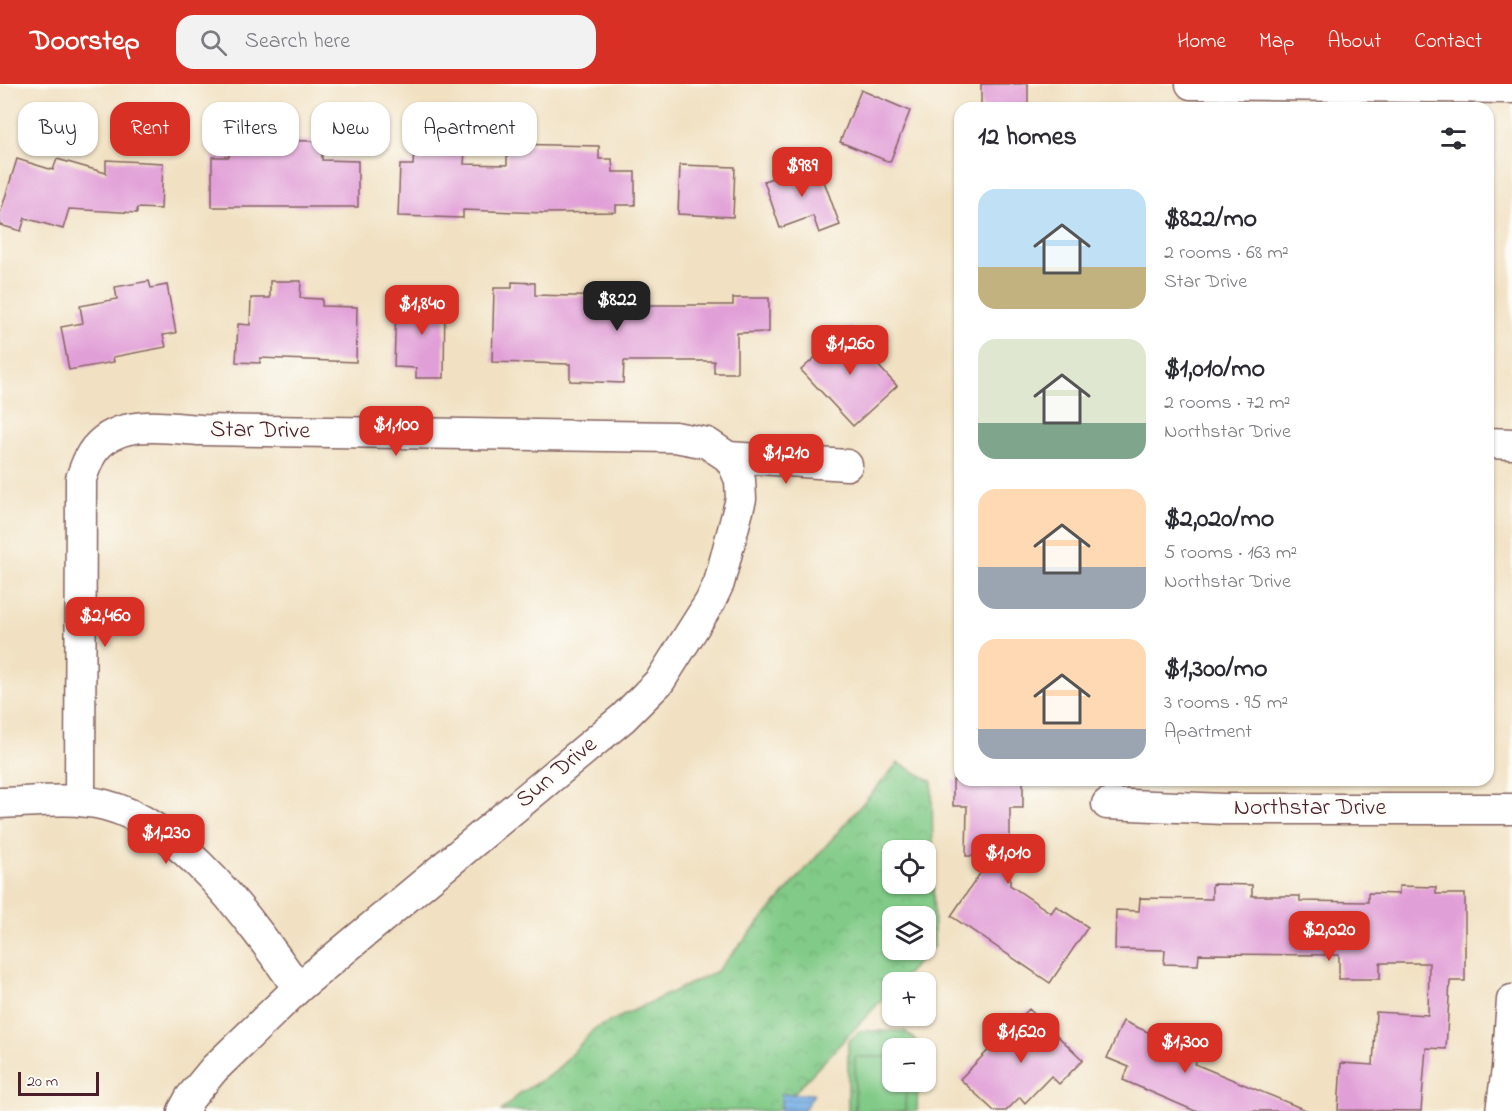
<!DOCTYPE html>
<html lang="en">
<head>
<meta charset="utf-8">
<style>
  :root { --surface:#fff; --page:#f2f2f3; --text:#2b2b33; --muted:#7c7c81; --accent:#d93025 }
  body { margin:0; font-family:"Indie Flower",sans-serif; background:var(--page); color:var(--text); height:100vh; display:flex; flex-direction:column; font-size:22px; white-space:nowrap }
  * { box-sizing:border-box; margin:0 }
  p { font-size:20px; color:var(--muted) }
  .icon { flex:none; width:33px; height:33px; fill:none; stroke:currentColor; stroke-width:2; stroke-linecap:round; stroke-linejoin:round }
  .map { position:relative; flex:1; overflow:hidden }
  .side { position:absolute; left:954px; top:18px; width:540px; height:684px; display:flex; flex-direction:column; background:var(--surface); border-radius:18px; box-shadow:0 2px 4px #0004 }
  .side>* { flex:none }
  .guide { position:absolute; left:18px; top:18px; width:570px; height:54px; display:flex; gap:12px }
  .fabs { position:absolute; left:882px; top:756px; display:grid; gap:12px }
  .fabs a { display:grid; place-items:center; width:54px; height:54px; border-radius:12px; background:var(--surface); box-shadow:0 2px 4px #0004; font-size:30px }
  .scale { position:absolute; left:18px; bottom:15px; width:81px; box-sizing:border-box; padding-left:6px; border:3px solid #4a1f2b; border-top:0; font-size:16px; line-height:21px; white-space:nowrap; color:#4a1f2b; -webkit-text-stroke:4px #fdfcf7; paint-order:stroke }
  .price { position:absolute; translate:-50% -51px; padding:0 14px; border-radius:12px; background:var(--accent); color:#fff; font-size:20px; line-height:39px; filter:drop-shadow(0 2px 3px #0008) }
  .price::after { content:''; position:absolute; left:50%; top:36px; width:18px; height:14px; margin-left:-9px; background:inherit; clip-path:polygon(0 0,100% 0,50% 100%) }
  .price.active { background:#222; color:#fff }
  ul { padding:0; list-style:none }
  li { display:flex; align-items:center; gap:18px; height:150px; padding:0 24px }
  li span { display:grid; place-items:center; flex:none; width:168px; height:120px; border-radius:18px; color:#555 }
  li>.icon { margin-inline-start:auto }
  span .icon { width:72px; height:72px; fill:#fffc; stroke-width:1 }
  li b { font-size:26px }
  h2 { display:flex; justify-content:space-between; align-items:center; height:72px; padding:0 24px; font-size:26px }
  .pill { padding:0 21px; border-radius:18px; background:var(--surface); box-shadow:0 2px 4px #0004; font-size:21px; line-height:54px }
  .pill.active { background:var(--accent); color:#fff }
  header { display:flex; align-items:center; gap:36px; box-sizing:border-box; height:84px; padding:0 30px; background:var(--accent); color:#fff }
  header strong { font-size:28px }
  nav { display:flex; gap:33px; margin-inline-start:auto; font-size:21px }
  .search { width:420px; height:54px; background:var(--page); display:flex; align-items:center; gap:15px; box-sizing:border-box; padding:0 21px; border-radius:18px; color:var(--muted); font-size:22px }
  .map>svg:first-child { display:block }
</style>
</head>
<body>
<header>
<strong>Doorstep</strong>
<div class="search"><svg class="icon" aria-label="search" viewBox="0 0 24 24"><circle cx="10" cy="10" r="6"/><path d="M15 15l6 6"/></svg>Search here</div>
<nav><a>Home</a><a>Map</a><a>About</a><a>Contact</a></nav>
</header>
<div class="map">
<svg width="1512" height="1027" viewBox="0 0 1512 1027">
  <defs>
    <pattern id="park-crowns" width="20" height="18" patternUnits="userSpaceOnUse" patternTransform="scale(1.5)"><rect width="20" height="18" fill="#81ca87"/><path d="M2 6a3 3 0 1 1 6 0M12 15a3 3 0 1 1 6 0" fill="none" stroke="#71ad75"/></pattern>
    <pattern id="water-rules" width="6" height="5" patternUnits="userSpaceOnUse" patternTransform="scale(1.5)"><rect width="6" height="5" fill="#74aee5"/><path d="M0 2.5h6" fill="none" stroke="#618dba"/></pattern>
  </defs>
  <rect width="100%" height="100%" fill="#fdfcf7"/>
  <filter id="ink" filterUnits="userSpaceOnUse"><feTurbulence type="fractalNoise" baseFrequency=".0167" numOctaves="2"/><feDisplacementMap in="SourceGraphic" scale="12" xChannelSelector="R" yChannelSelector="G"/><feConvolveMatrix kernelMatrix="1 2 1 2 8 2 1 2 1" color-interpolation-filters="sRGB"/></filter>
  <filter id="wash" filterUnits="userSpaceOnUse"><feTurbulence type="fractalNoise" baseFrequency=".008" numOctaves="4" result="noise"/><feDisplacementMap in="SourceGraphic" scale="24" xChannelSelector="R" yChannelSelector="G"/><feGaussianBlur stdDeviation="1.35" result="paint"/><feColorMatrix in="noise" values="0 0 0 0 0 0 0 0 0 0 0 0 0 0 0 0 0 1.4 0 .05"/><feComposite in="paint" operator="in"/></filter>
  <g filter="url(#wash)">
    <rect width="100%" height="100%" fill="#f1e1c2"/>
    <g fill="url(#park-crowns)" stroke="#667459" stroke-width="1.5" fill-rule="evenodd">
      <path d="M898,679L932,697L934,862L899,898H892V905L777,1027H501L520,1009L555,988L594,945L717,887ZM892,766H926V800H892ZM892,832H926V866H892Z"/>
      <path d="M859,947H905L919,960V964H892V998H918L917,1027H848V958Z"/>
    </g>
    <path fill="#81ca87" stroke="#667459" stroke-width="1.5" d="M855,973H892V998H906L905,1027H855Z"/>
    <path fill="url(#water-rules)" stroke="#5f6688" stroke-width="1.5" d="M781,1010H814L803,1027H781Z"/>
    <g id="blocks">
      <g fill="#e19fd7">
        <rect x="981" y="0" width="47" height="24"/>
        <path d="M861,6L910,27L890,78L840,58Z"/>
        <path d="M229,56L322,57V76L358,77V123H212V73H229Z"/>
        <path d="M507,60L599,62V75H612L613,88H635V121H616V128L545,129L463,126V134L398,132L400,81H413L414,66L465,67L464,80L507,81Z"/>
        <path d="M17,75L53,86L57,75L106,89V76L163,79L161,125L137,124V129L69,125L63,145L25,134L21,147L0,141V130Z"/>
        <path d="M817,78L840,141L819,149L813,132L780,144L764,97Z"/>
        <path d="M680,81L735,83L733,133L678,130Z"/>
        <path d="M149,197L151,204L167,201L176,249L163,251L166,263L113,273L114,278L69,286L61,243L83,239L80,222L117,215L115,203Z"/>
        <path d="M270,197H301L300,214L322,215V222L357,223L356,278L260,274V279L236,278L238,240L250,241L251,214H270Z"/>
        <path d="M512,198L535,199V211L609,213L608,221H733V214H769V248L737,249V289H714V277H624L623,299L570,297V280L492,278L494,204H512Z"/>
        <path d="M414,210H445L444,294H416V284L394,283L396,223H414Z"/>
        <path d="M850,242L880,274L875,278L897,302L853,342L801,286Z"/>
        <path d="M953,696H1023V724H1010V801L1051,829L1056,822L1088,843L1050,899L951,832L992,772H966L967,722H953Z"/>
        <path d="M1212,800L1252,801V812H1300V817L1368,818V809L1399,810V802L1436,803V810H1465V897H1450L1446,965L1426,964L1421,1027L1338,1026L1341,979L1373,981L1376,928L1428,931L1429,879H1380V895H1339V871L1199,870L1198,881L1164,880L1165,866L1115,865L1116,826L1139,827L1140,814L1212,815Z"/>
        <path d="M1029,925L1083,976L1059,1000L1051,992L1025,1019L1020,1013L1006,1027H994L960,995Z"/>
        <path d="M1123,937L1168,957L1173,944L1205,958L1195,980L1308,1027H1195L1123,996L1129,983L1107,974Z"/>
      </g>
    </g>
  </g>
  <g filter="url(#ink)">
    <use href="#blocks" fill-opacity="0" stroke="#846360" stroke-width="1.5"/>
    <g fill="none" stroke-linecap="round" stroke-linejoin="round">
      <defs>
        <g id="street">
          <path d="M1191,0L1512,4"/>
          <path d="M1488,359L1512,360"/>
          <path d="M728,373L847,381"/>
          <path d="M80,717L81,395C84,386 87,377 92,369C116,333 165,344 201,346L675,353L707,359L728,373L734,382L740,396L741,415L719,499L710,518L660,597L623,634L298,904L214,985L190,1014L183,1027"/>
          <path d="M0,719C34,718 72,713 105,721C184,741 253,840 298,904"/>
          <path d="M1107,720L1224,725H1512"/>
          <path d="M1501,1027L1507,985L1512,916"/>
        </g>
      </defs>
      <use href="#street" stroke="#846360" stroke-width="33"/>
      <use href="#street" stroke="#fff" stroke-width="30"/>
    </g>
  </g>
  <g text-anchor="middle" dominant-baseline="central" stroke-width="6" stroke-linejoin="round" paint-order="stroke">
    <g font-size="24" fill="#4a1f2b" stroke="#fdfcf7">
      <text transform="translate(260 347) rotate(1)">Star Drive</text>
      <text transform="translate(557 689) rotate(-40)">Sun Drive</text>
      <text x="1310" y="724">Northstar Drive</text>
    </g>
  </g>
</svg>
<div class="fabs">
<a><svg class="icon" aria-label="locate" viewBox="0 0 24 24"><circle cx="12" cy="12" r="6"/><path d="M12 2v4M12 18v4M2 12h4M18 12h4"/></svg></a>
<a><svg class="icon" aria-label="layers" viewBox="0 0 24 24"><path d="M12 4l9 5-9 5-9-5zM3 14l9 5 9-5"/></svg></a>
<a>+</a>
<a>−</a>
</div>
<div class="scale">20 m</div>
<b class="price" style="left:802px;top:114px">$989</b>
<b class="price active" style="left:617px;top:248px">$822</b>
<b class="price" style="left:422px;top:252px">$1,840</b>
<b class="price" style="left:850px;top:292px">$1,260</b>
<b class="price" style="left:396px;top:373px">$1,100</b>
<b class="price" style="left:786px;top:401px">$1,210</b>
<b class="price" style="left:105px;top:564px">$2,460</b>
<b class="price" style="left:166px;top:781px">$1,230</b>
<b class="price" style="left:1008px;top:801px">$1,010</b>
<b class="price" style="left:1329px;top:878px">$2,020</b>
<b class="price" style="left:1021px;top:980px">$1,620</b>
<b class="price" style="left:1185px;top:990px">$1,300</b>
<div class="guide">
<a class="pill">Buy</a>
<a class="pill active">Rent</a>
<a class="pill">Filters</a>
<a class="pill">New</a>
<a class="pill">Apartment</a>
</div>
<section class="side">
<h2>12 homes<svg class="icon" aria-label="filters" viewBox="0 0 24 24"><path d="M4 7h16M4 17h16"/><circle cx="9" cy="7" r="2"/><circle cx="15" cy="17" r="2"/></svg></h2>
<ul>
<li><span style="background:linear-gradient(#bfe0f5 65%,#c2b280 0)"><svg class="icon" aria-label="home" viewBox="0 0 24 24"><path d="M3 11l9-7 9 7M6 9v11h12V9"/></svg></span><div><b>$822/mo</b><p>2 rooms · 68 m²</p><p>Star Drive</p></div></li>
<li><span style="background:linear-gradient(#dfe7d0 70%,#7fa58c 0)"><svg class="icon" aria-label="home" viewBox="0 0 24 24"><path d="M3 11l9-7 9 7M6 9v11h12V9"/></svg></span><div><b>$1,010/mo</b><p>2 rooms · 72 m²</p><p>Northstar Drive</p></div></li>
<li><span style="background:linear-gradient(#ffd9b3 65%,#9aa5b1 0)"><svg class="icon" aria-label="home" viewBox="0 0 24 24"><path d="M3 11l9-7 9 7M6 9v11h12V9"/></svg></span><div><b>$2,020/mo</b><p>5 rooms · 163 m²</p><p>Northstar Drive</p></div></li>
<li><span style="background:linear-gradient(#ffd9b3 75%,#9aa5b1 0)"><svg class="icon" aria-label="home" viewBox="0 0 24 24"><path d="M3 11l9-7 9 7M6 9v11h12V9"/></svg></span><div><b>$1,300/mo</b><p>3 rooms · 95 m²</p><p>Apartment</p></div></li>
</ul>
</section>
</div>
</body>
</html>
